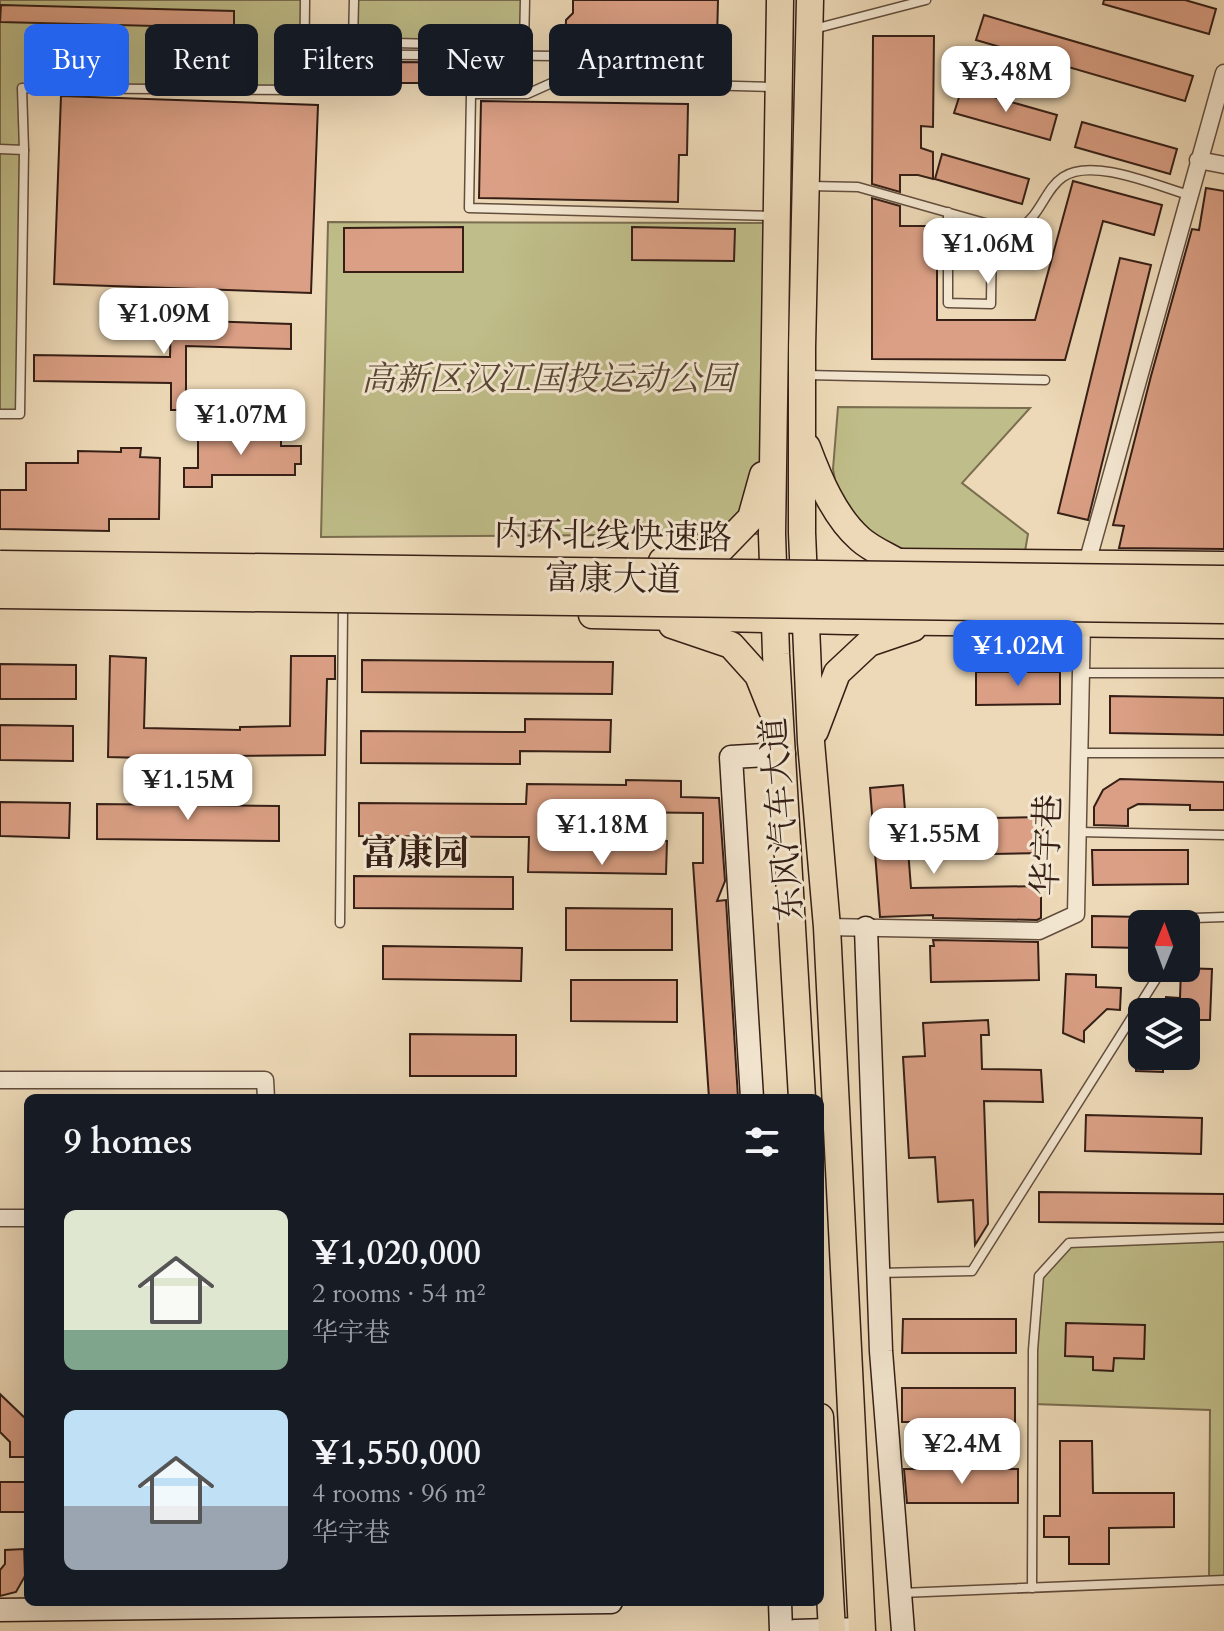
<!DOCTYPE html>
<html lang="en">
<head>
<meta charset="utf-8">
<style>
  :root { --surface:#171b24; --page:#20242c; --text:#f1f3f6; --muted:#9ea1a6; --accent:#2563eb }
  body { margin:0; font-family:Cardo,"Noto Serif SC",serif; background:var(--page); color:var(--text); height:100vh; display:flex; flex-direction:column; font-size:30px; white-space:nowrap }
  * { box-sizing:border-box; margin:0 }
  p { font-size:26px; color:var(--muted) }
  .icon { flex:none; width:44px; height:44px; fill:none; stroke:currentColor; stroke-width:2; stroke-linecap:round; stroke-linejoin:round }
  .map { position:relative; flex:1; overflow:hidden }
  .side { position:absolute; left:24px; top:1094px; width:800px; height:512px; display:flex; flex-direction:column; background:var(--surface); border-radius:12px; box-shadow:0 8px 32px #0002 }
  .side>* { flex:none }
  .top-card { position:absolute; left:24px; top:24px; width:800px; height:72px; display:flex; gap:16px }
  .needle { width:52px; rotate:1deg }
  .buttons { position:absolute; left:1128px; top:910px; display:grid; gap:16px }
  .buttons a { display:grid; place-items:center; width:72px; height:72px; border-radius:12px; background:var(--surface); box-shadow:0 8px 32px #0002; font-size:40px }
  .price { position:absolute; translate:-50% -68px; padding:0 18px; border-radius:16px; background:#fff; color:#222; font-size:26px; line-height:52px; filter:drop-shadow(0 2px 4px #0008) }
  .price::after { content:''; position:absolute; left:50%; top:48px; width:24px; height:18px; margin-left:-12px; background:inherit; clip-path:polygon(0 0,100% 0,50% 100%) }
  .price.on { background:var(--accent); color:#fff }
  ul { padding:0; list-style:none }
  li { display:flex; align-items:center; gap:24px; height:200px; padding:0 40px }
  li span { display:grid; place-items:center; flex:none; width:224px; height:160px; border-radius:12px; color:#555 }
  li>.icon { margin-inline-start:auto }
  span .icon { width:96px; height:96px; fill:#fffc; stroke-width:1 }
  li b { font-size:34px }
  h2 { display:flex; justify-content:space-between; align-items:center; height:96px; padding:0 40px; font-size:34px }
  .tag { padding:0 28px; border-radius:12px; background:var(--surface); box-shadow:0 8px 32px #0002; font-size:28px; line-height:72px }
  .tag.on { background:var(--accent); color:#fff }
  .map>svg:first-child { display:block }
</style>
</head>
<body>
<div class="map">
<svg width="1224" height="1631" viewBox="0 0 1224 1631">
  <rect width="100%" height="100%" fill="#edd9b7"/>
  <filter id="stains"><feTurbulence type="fractalNoise" baseFrequency=".0025" numOctaves="4"/><feColorMatrix values="0 0 0 0 .2 0 0 0 0 .09 0 0 0 0 .02 0 0 0 .5 -.17"/></filter>
  <radialGradient id="worn" r=".72"><stop offset=".6" stop-color="#630" stop-opacity="0"/><stop offset="1" stop-color="#630" stop-opacity=".3"/></radialGradient>
  <g fill="#bfbd89" stroke="#7a6e50" stroke-width="2">
    <path d="M0,0H305L304,90L22,88L20,414H0Z"/>
    <path d="M354,0H525L524,46L353,42Z"/>
    <path d="M328,222L776,223L772,534L321,537Z"/>
    <path d="M838,407L1030,408L962,483L1028,534L1023,563L912,562L866,534L839,502L833,469Z"/>
    <path d="M1224,1237V1580L1209,1581L1210,1410L1033,1404L1039,1276L1069,1243Z"/>
  </g>
  <g fill="#da9f84" stroke="#351f16" stroke-width="2">
    <path d="M573,0H718L717,40L728,54L727,59L720,67L714,68L700,61L578,58L565,48L566,20L573,13Z"/>
    <path d="M1104,0H1185L1216,9L1209,34L1103,4Z"/>
    <path d="M1,5L234,11V28L0,22Z"/>
    <path d="M984,15L1193,76L1185,101L976,40Z"/>
    <path d="M873,36H934L933,127L921,126V148L933,152V179L918,175H900V192L872,184Z"/>
    <path d="M395,62L524,63V87H481L482,83H395Z"/>
    <path d="M962,88L1057,115L1050,140L954,113Z"/>
    <path d="M61,96L318,105L311,293L54,284Z"/>
    <path d="M481,101L688,104L687,155H679L678,202L479,198Z"/>
    <path d="M1082,122L1177,149L1170,174L1075,147Z"/>
    <path d="M942,154L1029,179L1022,204L935,179Z"/>
    <path d="M1073,181L1162,205L1154,235L1103,221L1065,360L872,359V198L900,206V226H937V320H1035Z"/>
    <path d="M1206,188L1224,191V549L1119,548L1124,526L1113,525L1151,376L1192,229L1199,230Z"/>
    <path d="M463,227V272H344V228Z"/>
    <path d="M632,227L735,229L734,261L632,260Z"/>
    <path d="M1120,258L1151,265L1088,520L1058,513Z"/>
    <path d="M171,320L291,324V349L186,346V410H171V383L34,381V355L170,357Z"/>
    <path d="M198,433L281,434V446H301V464H295V475H212V487H184V468H198Z"/>
    <path d="M121,448H141L140,457L160,458L159,519H109V531L0,529V490H26V463H78V451L121,452Z"/>
    <path d="M110,656L146,658L144,728L240,730V727L290,726L291,656H335V679H327L325,755L218,756V760L108,757Z"/>
    <path d="M362,660L613,662L612,694L362,692Z"/>
    <path d="M0,664L76,665V699H0Z"/>
    <path d="M976,672H1060V704L976,705Z"/>
    <path d="M1110,696L1224,698V735L1110,733Z"/>
    <path d="M525,719L611,720L610,752L520,751V764L361,763V731L525,732Z"/>
    <path d="M0,725L73,726V761L0,760Z"/>
    <path d="M1120,779L1224,782V810H1190V805L1138,804L1128,809V826L1094,825V807L1103,790Z"/>
    <path d="M626,780L681,781V797L719,798L725,881L717,901L726,900L738,1098H709L693,863H703V813L611,812V840L667,841L666,874L528,872L529,837L359,836V803L526,804L527,784L626,785Z"/>
    <path d="M903,785L911,888L1041,886V918L1037,920L933,918V915L880,917L870,788Z"/>
    <path d="M0,802L70,803L69,838L0,836Z"/>
    <path d="M97,804L279,806V841L97,839Z"/>
    <path d="M1043,817L1044,853L936,855L935,819Z"/>
    <path d="M1092,850H1188V884L1093,885Z"/>
    <path d="M354,876L513,877V909L354,908Z"/>
    <path d="M566,908L672,909V950H566Z"/>
    <path d="M1092,916L1142,917V948L1092,947Z"/>
    <path d="M933,940L1038,942L1039,980L931,982L930,946H934Z"/>
    <path d="M383,946L522,948L521,981L383,979Z"/>
    <path d="M1181,968L1212,969L1210,1020H1186V1012H1165L1166,997L1180,998Z"/>
    <path d="M1066,974L1096,975V987L1121,988L1120,1010L1107,1009L1084,1031V1042L1063,1033Z"/>
    <path d="M571,980H677V1022L571,1021Z"/>
    <path d="M988,1020L989,1035H981L982,1069L1041,1070L1043,1102L984,1101L988,1224L975,1245L973,1200L938,1202L935,1157L909,1158L903,1057L925,1056L923,1023Z"/>
    <path d="M410,1034L516,1035V1076H410Z"/>
    <path d="M1137,1056H1163V1072L1136,1071Z"/>
    <path d="M1086,1115L1202,1118L1201,1154L1085,1151Z"/>
    <path d="M1039,1192L1224,1194V1224L1039,1222Z"/>
    <path d="M903,1319H1016V1353H902Z"/>
    <path d="M1066,1323L1145,1325L1144,1359L1114,1358L1113,1371L1093,1370V1357L1065,1356Z"/>
    <rect x="902" y="1388" width="113" height="34"/>
    <path d="M0,1394L27,1420L26,1457H10V1442L0,1432Z"/>
    <path d="M1060,1441H1092L1093,1493H1174V1527L1109,1528V1564H1069V1537H1044V1516H1060Z"/>
    <path d="M904,1469H1018V1503H907Z"/>
    <rect x="0" y="1482" width="28" height="30"/>
    <path d="M24,1549L25,1576L16,1592L0,1596V1570L5,1564V1550Z"/>
  </g>
  <g fill="none" stroke-linecap="round" stroke-linejoin="round">
    <defs>
      <g id="lane">
        <path d="M354,0L353,42L524,46L525,0"/>
        <path d="M814,29L926,0"/>
        <path d="M304,54L557,56L556,81L773,87"/>
        <path d="M556,81L527,94H471L469,208L771,216"/>
        <path d="M0,149L24,150L22,88L304,90L305,0"/>
        <path d="M810,186L858,187L992,225L991,304L948,303V212"/>
        <path d="M992,225L1020,228C1041,215 1045,189 1063,177C1092,157 1157,186 1189,195"/>
        <path d="M806,375L1045,380"/>
        <path d="M0,414H20L24,150"/>
        <path d="M1082,673H1224"/>
        <path d="M1080,753H1224"/>
        <path d="M1079,832L1224,835"/>
        <path d="M340,923L343,609"/>
        <path d="M1186,931L1194,918L1224,917"/>
        <path d="M878,1273L972,1271L1163,968"/>
        <path d="M1032,1588L1033,1350L1039,1276L1069,1243L1224,1237"/>
        <path d="M901,1593L1224,1580"/>
      </g>
      <g id="street">
        <path d="M1198,160L1224,165"/>
        <path d="M1087,563L1224,73"/>
        <path d="M827,927L1039,931L1076,914L1082,622"/>
        <path d="M0,1080H265L266,1098"/>
        <path d="M0,1218H28"/>
      </g>
      <g id="secondary">
        <path d="M866,928L881,1351L903,1631"/>
        <path d="M752,1098L731,757L784,754"/>
        <path d="M780,1602L781,1631"/>
        <path d="M0,1610L611,1602"/>
        <path d="M795,1631L862,1629"/>
      </g>
      <g id="primary">
        <path d="M780,0L772,534L776,654L802,1098"/>
        <path d="M810,0L802,347V533L811,742L827,927L862,1631"/>
        <path d="M807,447C819,479 834,516 860,539C871,549 886,555 898,562"/>
        <path d="M662,561L721,549L751,518L763,475"/>
        <path d="M900,562L1224,565"/>
        <path d="M592,615L846,621L1224,625"/>
        <path d="M672,625L731,645L758,675L772,710"/>
        <path d="M815,731L837,673L869,643L913,628"/>
        <path d="M820,1417L832,1631"/>
      </g>
    </defs>
    <use href="#lane" stroke="#634e3e" stroke-width="11"/>
    <use href="#street" stroke="#634e3e" stroke-width="19"/>
    <use href="#secondary" stroke="#351f16" stroke-width="25"/>
    <use href="#primary" stroke="#351f16" stroke-width="29"/>
    <use href="#lane" stroke="#f3e6d0" stroke-width="8"/>
    <use href="#street" stroke="#f3e6d0" stroke-width="16"/>
    <use href="#secondary" stroke="#f3e6d0" stroke-width="22"/>
    <use href="#primary" stroke="#edd9b7" stroke-width="26"/>
    <defs>
      <g id="highway-bridge">
        <path d="M0,566L1224,581"/>
        <path d="M0,593L1224,608"/>
      </g>
    </defs>
    <use href="#highway-bridge" stroke="#351f16" stroke-width="33" stroke-linecap="butt"/>
    <use href="#highway-bridge" stroke="#edd9b7" stroke-width="30"/>
  </g>
  <g text-anchor="middle" dominant-baseline="central" stroke-width="6" stroke-linejoin="round" paint-order="stroke">
    <g font-size="34" font-style="italic" fill="#584633" stroke="#f3e6d0">
      <text x="548" y="379">高新区汉江国投运动公园</text>
    </g>
    <g font-size="34" fill="#351f16" stroke="#f3e6d0">
      <text transform="translate(613 536) rotate(1)">内环北线快速路</text>
      <text transform="translate(613 579) rotate(1)">富康大道</text>
      <text transform="translate(782 819) rotate(-95)">东风汽车大道</text>
      <text transform="translate(1047 845) rotate(-88)">华宇巷</text>
    </g>
    <g font-size="36" font-weight="bold" fill="#351f16" stroke="#f3e6d0">
      <text x="415" y="853">富康园</text>
    </g>
  </g>
  <rect width="100%" height="100%" filter="url(#stains)"/>
  <rect width="100%" height="100%" fill="url(#worn)"/>
</svg>
<div class="buttons">
<a><svg class="needle" viewBox="-14 -14 28 28"><path d="M0-13l5 13h-10z" fill="#e53935"/><path d="M0 13l5-13h-10z" fill="#9ea1a6"/></svg></a>
<a><svg class="icon" aria-label="layers" viewBox="0 0 24 24"><path d="M12 4l9 5-9 5-9-5zM3 14l9 5 9-5"/></svg></a>
</div>
<b class="price" style="left:1006px;top:114px">¥3.48M</b>
<b class="price" style="left:988px;top:286px">¥1.06M</b>
<b class="price" style="left:164px;top:356px">¥1.09M</b>
<b class="price" style="left:241px;top:457px">¥1.07M</b>
<b class="price on" style="left:1018px;top:688px">¥1.02M</b>
<b class="price" style="left:188px;top:822px">¥1.15M</b>
<b class="price" style="left:602px;top:867px">¥1.18M</b>
<b class="price" style="left:934px;top:876px">¥1.55M</b>
<b class="price" style="left:962px;top:1486px">¥2.4M</b>
<div class="top-card">
<a class="tag on">Buy</a>
<a class="tag">Rent</a>
<a class="tag">Filters</a>
<a class="tag">New</a>
<a class="tag">Apartment</a>
</div>
<section class="side">
<h2>9 homes<svg class="icon" aria-label="filters" viewBox="0 0 24 24"><path d="M4 7h16M4 17h16"/><circle cx="9" cy="7" r="2"/><circle cx="15" cy="17" r="2"/></svg></h2>
<ul>
<li><span style="background:linear-gradient(#dfe7d0 75%,#7fa58c 0)"><svg class="icon" aria-label="home" viewBox="0 0 24 24"><path d="M3 11l9-7 9 7M6 9v11h12V9"/></svg></span><div><b>¥1,020,000</b><p>2 rooms · 54 m²</p><p>华宇巷</p></div></li>
<li><span style="background:linear-gradient(#bfe0f5 60%,#9aa5b1 0)"><svg class="icon" aria-label="home" viewBox="0 0 24 24"><path d="M3 11l9-7 9 7M6 9v11h12V9"/></svg></span><div><b>¥1,550,000</b><p>4 rooms · 96 m²</p><p>华宇巷</p></div></li>
</ul>
</section>
</div>
</body>
</html>
